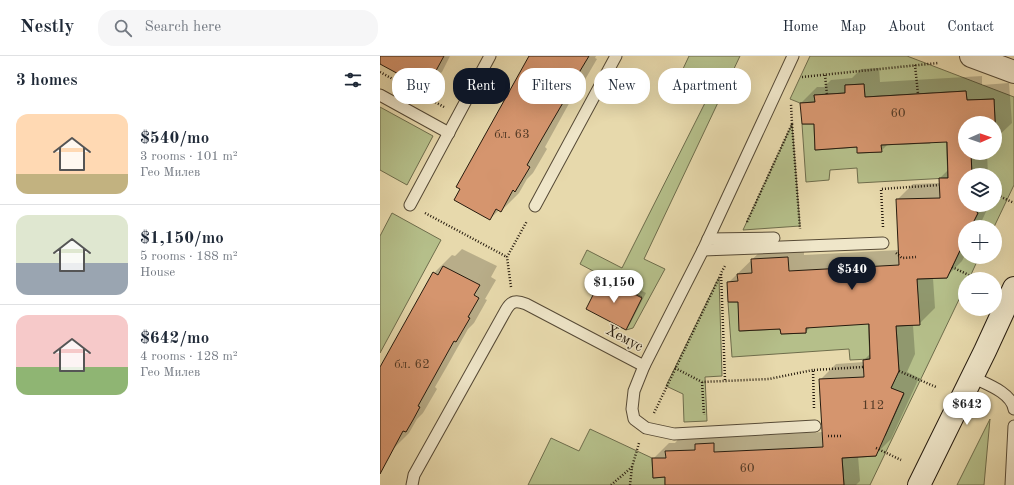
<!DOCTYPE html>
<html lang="en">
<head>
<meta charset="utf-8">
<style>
  :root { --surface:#fff; --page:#f6f6f7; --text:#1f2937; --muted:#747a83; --line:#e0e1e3; --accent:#111827 }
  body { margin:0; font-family:"Old Standard TT",serif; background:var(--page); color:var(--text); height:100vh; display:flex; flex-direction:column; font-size:15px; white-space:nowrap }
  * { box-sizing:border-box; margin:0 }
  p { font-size:13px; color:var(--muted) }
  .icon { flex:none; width:22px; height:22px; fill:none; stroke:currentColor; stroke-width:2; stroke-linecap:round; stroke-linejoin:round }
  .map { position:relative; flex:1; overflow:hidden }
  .panel { display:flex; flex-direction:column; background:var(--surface); width:380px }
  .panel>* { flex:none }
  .banner { position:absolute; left:12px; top:12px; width:380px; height:36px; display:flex; gap:8px }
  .needle { width:26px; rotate:88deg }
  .tools { position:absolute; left:578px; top:60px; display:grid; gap:8px }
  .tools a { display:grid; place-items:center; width:44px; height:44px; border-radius:50%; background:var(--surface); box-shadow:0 4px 16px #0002; font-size:20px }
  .price { position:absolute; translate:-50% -34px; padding:0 9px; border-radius:14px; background:#fff; color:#222; font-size:13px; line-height:26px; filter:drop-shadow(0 1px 2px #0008) }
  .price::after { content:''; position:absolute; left:50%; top:24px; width:12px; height:9px; margin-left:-6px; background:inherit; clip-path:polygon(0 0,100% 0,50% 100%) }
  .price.on { background:var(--accent); color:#fff }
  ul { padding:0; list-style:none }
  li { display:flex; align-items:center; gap:12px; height:100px; padding:0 16px }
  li+li { border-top:1px solid var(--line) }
  li span { display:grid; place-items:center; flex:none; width:112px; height:80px; border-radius:12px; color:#555 }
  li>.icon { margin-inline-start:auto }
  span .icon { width:48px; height:48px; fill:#fffc; stroke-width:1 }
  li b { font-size:17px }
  h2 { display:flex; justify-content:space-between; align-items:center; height:48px; padding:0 16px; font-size:17px }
  .pill { padding:0 14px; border-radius:16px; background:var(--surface); box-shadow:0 4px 16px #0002; font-size:14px; line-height:36px }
  .pill.on { background:var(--accent); color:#fff }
  header { display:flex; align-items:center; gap:24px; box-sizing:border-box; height:56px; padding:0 20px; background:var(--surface); border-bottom:1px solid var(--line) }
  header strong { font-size:19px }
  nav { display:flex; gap:22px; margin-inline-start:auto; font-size:14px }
  .search { width:280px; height:36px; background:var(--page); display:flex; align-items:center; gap:10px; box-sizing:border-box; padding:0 14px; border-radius:16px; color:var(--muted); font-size:15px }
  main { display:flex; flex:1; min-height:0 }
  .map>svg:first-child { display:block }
</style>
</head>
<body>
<header>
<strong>Nestly</strong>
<div class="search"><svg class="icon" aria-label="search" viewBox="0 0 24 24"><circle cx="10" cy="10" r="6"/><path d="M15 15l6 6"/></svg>Search here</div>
<nav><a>Home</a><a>Map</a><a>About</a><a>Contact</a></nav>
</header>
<main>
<section class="panel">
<h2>3 homes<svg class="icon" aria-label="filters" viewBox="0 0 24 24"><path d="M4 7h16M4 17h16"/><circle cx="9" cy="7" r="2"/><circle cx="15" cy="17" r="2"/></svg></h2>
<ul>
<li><span style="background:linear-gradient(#ffd9b3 75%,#c2b280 0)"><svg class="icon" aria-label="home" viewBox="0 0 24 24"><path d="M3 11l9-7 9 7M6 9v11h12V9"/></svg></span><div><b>$540/mo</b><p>3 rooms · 101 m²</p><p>Гео Милев</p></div></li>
<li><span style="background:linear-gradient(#dfe7d0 60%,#9aa5b1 0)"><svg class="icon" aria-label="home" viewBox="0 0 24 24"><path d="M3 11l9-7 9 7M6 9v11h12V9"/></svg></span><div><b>$1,150/mo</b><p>5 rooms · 188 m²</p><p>House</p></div></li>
<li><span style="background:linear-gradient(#f6c9c9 65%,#8fb573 0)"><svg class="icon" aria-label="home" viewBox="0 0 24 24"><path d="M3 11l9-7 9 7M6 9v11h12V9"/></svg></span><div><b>$642/mo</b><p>4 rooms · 128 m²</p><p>Гео Милев</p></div></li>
</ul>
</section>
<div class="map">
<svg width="634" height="429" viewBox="0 0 634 429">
  <rect width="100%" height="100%" fill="#e7d9ac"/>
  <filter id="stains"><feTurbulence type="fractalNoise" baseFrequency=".005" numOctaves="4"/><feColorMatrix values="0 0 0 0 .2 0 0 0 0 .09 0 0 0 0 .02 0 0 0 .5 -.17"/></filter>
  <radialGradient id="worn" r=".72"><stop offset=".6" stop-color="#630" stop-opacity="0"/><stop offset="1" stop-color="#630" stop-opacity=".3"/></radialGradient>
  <g fill="#b5bf8a" stroke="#6e6d4c">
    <path d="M309,0H360L264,203L285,213L253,272L246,274L262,241L200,208L207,194L242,212L332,33L302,15Z"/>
    <path d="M430,0H527L634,41V129L614,171H591L598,157L588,149H615V119H592L591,97H615V84H616L614,43L587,44L586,35L485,41L484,28L465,29V37L434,39L435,46L420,47L410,43Z"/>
    <path d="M0,51L53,80L27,129L0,114Z"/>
    <path d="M412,68L420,170L363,174Z"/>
    <path d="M422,68H434L435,94L477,91L478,97L501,96V89L550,87L566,76L568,122L478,127L477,112L450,114L449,124L426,126Z"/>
    <path d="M12,157L61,184L0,297V180Z"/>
    <path d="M585,184V201H599L589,223H585V231L490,429H464L462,402L496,400L495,375L505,380L524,338L511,332L519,315L516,270L539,269L537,223L567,222Z"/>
    <path d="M339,221L342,320L325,321L327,365L304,366L303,338L286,330Z"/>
    <path d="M348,246H358L360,275L400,273L401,278L426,277V272L488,259L490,303L470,304L469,293L352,301Z"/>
    <path d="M610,363L604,429H577Z"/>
    <path d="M210,373L272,402L273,422L285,421V429H148L171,382L199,395Z"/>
  </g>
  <g fill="#0003">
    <path d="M0,0H70L62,16L45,32L0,7Z"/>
    <path d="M150,0H216L215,2L217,3L203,27L197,33L165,91L167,93L153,117L147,123L139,137L121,155L119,154L110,163Z"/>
    <path d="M499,12L500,26L602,20V29L629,27L632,67L615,83V67H585V97H607L608,118L585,119V149H609L599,171H585V199L582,205L566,221L553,222L555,252L539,268L533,269L535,298L527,316L539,322L511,383L495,399L478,400L480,425L476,429H286V420L273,403L289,387H295L302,379L349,372L350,381L443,376L440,324L456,308L484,306V304L491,297L490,267L431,270L426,276L401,272L359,244L348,227L388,188L424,186V199L520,194L517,144L533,128L560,127V122L569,113L568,85L508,88L501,95L478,90L435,66L421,47L437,31H444L451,24L472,22L481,13Z"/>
    <path d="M82,193L117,210L111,221L116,224L105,243L107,244L94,267L88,273L66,312L55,331L57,333L43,357L37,363L29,377L11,395L0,403V313L54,217L72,199L75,200Z"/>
    <path d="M227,217L266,237L250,268L246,272L223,222Z"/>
  </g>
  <g fill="#d5956e" stroke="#261b0e">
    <path d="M0,0H64L46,33L0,8Z"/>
    <path d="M149,0H209L197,20L200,21L186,46L184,45L163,81L147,109L150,111L135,136L133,134L121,156L116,153L110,164L74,144L80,133L76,131Z"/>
    <path d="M484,28L485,41L586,35L587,44L614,43L616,84H615V67H585V97H591L592,119H585V149H588L598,157L591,171H585V184L567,222L537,223L540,269L516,270L519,315L511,332L524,337L496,400L462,402L464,429H285V421L273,422L272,402H286L285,395L315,394V388L334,387V396L443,391L439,323L484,321L483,304L490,303L489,268L426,272V277L401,278L400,273L359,275L358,246H348L347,226L358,225L357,218L372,217L371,203L408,201L409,215L519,209L516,143L560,142L559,122H568L567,86L501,89L502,96L477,97V91L435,94L434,68H422L420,47L435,46L434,39L465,37V29Z"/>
    <path d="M63,210L100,229L94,239L99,242L88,261L90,262L76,286L74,285L38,350L40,351L33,364L26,376L23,375L0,418V311L53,216L58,219Z"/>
    <path d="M222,221L262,242L246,274L206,253Z"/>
  </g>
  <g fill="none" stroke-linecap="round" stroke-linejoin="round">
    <defs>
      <g id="lane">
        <path d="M0,39L69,77"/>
        <path d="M30,149L110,0"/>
        <path d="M155,150L236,0"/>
        <path d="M328,183L394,182"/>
        <path d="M323,194L503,187"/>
        <path d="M264,310L254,335L252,353L254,363L266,372L294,378L435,370"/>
        <path d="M592,321C606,328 631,336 634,353"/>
        <path d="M32,429L34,419L126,254C131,245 136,244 146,248L264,310L323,194L413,0"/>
        <path d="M631,429L634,370"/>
      </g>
      <path id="street" d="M591,0L634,16"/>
      <path id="secondary" d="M539,429L605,295L634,232"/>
    </defs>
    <use href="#lane" stroke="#564a36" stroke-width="13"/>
    <use href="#street" stroke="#564a36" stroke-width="24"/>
    <use href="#secondary" stroke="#261b0e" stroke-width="24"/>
    <g stroke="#261b0e" stroke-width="2.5" stroke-dasharray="1 2" stroke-linecap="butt">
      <path d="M535,9L538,38"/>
      <path d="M0,16L64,51"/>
      <path d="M445,19L447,39"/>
      <path d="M422,21L558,7"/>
      <path d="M412,68L420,173"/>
      <path d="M615,138L634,147"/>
      <path d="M45,157L127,201"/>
      <path d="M367,166L412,68L411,48"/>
      <path d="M503,171L501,133L559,129"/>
      <path d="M516,197L522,202L536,201"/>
      <path d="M572,211L597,223"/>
      <path d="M131,231L127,201L147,165"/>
      <path d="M295,312L322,326L389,323L433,314"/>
      <path d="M519,315L556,331"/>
      <path d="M345,324L341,217L345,210"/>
      <path d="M322,326L324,359"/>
      <path d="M434,352L433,314L483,311"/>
      <path d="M274,357L341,218"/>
      <path d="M448,380H461"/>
      <path d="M496,392L521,404"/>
      <path d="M231,429L252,411"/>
      <path d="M250,429L252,411L259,387"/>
    </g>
    <use href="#lane" stroke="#efe6c9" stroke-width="11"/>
    <use href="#street" stroke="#efe6c9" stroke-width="22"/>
    <use href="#secondary" stroke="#efe6c9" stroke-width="22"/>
  </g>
  <g text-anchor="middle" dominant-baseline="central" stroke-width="3" stroke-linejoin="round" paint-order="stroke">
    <g font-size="13" fill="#523a26">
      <text x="518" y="57">60</text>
      <text x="132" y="78">бл. 63</text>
      <text x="32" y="308">бл. 62</text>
      <text x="493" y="349">112</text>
      <text x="367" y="412">60</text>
    </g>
    <g font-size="15" fill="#261b0e" stroke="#efe6c9">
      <text transform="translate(244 283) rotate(28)">Хемус</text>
    </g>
  </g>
  <rect width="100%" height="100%" filter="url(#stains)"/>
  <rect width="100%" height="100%" fill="url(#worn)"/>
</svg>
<div class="tools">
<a><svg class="needle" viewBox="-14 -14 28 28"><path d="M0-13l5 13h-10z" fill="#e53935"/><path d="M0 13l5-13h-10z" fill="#747a83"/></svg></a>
<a><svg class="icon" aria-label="layers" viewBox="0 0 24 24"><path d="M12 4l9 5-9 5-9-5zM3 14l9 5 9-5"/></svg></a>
<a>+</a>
<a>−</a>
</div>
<b class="price on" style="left:472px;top:235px">$540</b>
<b class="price" style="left:234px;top:248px">$1,150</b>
<b class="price" style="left:587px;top:370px">$642</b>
<div class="banner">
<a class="pill">Buy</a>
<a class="pill on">Rent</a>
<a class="pill">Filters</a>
<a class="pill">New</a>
<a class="pill">Apartment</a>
</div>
</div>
</main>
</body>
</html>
